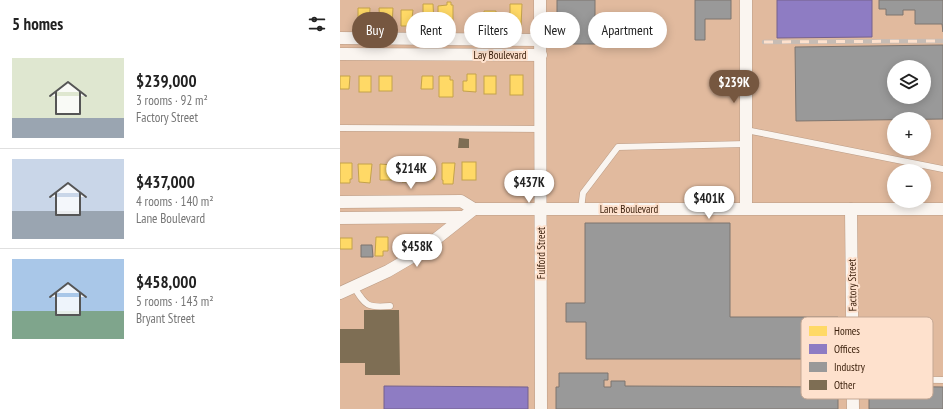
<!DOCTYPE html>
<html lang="en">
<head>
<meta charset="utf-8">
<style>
  :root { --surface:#fff; --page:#f6f6f6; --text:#222; --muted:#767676; --line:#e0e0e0; --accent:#765740 }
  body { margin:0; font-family:"PT Sans Narrow",sans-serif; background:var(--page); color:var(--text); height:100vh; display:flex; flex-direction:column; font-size:15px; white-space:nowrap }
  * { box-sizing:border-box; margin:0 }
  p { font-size:13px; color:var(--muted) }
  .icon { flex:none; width:22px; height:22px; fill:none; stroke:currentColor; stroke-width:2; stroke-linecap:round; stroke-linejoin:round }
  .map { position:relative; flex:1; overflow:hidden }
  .side { display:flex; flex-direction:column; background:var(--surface); width:340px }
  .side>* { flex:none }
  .guide { position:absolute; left:12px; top:12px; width:380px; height:36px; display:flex; gap:8px }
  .controls { position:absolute; left:547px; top:60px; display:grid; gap:8px }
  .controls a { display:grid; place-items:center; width:44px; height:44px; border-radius:50%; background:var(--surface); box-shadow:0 2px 10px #0003; font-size:20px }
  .price { position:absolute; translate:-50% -34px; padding:0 9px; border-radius:14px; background:#fff; color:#222; font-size:13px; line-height:26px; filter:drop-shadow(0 1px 2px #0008) }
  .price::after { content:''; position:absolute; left:50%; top:24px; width:12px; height:9px; margin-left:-6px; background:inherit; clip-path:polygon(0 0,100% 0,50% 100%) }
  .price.active { background:var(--accent); color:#fff }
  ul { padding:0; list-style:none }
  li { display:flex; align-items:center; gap:12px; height:100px; padding:0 12px }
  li+li { border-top:1px solid var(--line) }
  li span { display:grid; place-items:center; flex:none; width:112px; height:80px; border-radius:0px; color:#555 }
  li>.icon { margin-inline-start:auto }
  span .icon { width:48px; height:48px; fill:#fffc; stroke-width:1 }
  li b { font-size:17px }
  h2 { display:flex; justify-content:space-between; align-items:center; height:48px; padding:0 12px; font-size:17px }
  .pill { padding:0 14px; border-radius:18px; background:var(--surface); box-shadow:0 2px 10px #0003; font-size:14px; line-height:36px }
  .pill.active { background:var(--accent); color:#fff }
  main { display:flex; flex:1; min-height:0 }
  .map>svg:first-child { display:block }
</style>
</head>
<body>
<main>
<section class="side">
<h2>5 homes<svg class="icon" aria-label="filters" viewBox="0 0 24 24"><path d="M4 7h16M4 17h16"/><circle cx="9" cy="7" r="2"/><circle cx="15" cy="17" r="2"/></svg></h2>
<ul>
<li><span style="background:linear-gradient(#dfe7d0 75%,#9aa5b1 0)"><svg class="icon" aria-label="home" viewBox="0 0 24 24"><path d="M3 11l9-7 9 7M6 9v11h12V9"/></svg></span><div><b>$239,000</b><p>3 rooms · 92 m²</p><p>Factory Street</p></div></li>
<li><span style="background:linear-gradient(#c9d6e8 65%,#9aa5b1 0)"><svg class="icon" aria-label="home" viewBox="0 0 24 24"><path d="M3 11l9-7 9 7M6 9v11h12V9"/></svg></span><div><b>$437,000</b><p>4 rooms · 140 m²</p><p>Lane Boulevard</p></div></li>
<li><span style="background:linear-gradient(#a9c7e8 65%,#7fa58c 0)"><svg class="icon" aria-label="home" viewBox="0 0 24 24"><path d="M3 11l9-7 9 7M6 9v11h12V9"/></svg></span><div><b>$458,000</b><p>5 rooms · 143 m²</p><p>Bryant Street</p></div></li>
</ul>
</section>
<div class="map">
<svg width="603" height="409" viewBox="0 0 603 409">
  <rect width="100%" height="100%" fill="#e1ba9e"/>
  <g fill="#ffd966" stroke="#c4a24b">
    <path d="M107,2H111V5H113V22H98V6L107,5Z"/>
    <path d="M83,4H93L94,23L83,24Z"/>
    <path d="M170,4H182L181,27H170Z"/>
    <path d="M18,8H30L29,25H18Z"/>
    <path d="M39,8H53L52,26H40Z"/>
    <path d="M61,10H73L71,26H61Z"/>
    <path d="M144,11H156V23H154V26H145Z"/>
    <path d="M127,74H136V92L123,91V81H127Z"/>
    <rect x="170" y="75" width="13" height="20"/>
    <path d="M0,76H10L9,89H0Z"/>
    <rect x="19" y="76" width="12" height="16"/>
    <rect x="39" y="76" width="13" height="15"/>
    <path d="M82,76H93V89H81Z"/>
    <path d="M99,76H110V80H113V97H99Z"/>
    <rect x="144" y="76" width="12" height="18"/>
    <rect x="122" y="162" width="14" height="18"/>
    <path d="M0,163H12V179H10V183H0Z"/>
    <path d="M102,163H115L113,184H103V180H102Z"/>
    <path d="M18,164H32L30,183L19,182Z"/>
    <path d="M40,164L52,165V180H40Z"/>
    <path d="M60,164H73V179H70V182H62Z"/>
    <rect x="81" y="164" width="13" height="15"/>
    <path d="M36,237H48V251H43V256H35Z"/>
    <rect x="0" y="238" width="12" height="11"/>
  </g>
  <g fill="#8e7cc3" stroke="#75618c">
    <path d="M437,0H532V37L437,38Z"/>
    <path d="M44,386L188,387V409H44Z"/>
  </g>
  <g fill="#999" stroke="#7d756f" fill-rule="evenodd">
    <rect x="217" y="0" width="38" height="44"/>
    <path d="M355,0H391V19H365V40H355Z"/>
    <path d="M539,0H603V32L602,24H575V10H563V15H546V9H539Z"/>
    <path d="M603,45V119L456,121L455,47ZM554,67H584V97H554Z"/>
    <path d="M245,223H390V317H498V359H246V322H226V303H245Z"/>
    <path d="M21,245H32L33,257H21Z"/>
    <path d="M219,373H268V380H264V387H271V381H285V386L498,387V409H216V387H219Z"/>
    <path d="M529,386L603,387V409H529Z"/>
  </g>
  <g fill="#7e6e54">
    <path d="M119,138L129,139V148H118Z"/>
    <path d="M24,310H59L60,375H25V363H0V329H24Z"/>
  </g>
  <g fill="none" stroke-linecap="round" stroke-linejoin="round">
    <defs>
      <g id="lane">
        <path d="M0,128L201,129"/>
        <path d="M406,130L603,169"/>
        <path d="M241,209L243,193L278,147L406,144"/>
        <path d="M14,287C26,306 27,308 50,306"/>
        <path d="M513,379L603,380"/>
      </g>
      <g id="street">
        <path d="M200,0L201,409"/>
        <path d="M406,0V208"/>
        <path d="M0,38L200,40"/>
        <path d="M0,54L201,55"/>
        <path d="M0,202L121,201L134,209H603"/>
        <path d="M511,209L513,409"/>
        <path d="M0,218L121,217"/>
        <path d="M0,293L48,271L77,254L134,209"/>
      </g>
    </defs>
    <use href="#lane" stroke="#ba9c86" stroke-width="7"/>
    <use href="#street" stroke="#ba9c86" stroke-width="13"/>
    <use href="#lane" stroke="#faf5f0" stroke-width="6"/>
    <use href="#street" stroke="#faf5f0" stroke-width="12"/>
    <defs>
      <path id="rail" d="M424,42L603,41"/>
    </defs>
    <use href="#rail" stroke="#c7bcb4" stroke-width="4.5"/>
    <use href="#rail" stroke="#fee1cd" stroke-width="3" stroke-dasharray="9" stroke-linecap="butt"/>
  </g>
  <g text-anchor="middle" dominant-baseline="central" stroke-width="4" stroke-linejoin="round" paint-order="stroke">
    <g font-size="11" fill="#3c210d" stroke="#fee1cd">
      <text x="160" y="55">Lay Boulevard</text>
      <text x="289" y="209">Lane Boulevard</text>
      <text transform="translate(201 253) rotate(-90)">Fulford Street</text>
      <text transform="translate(512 285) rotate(-91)">Factory Street</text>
    </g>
  </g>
  <rect x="461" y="317" width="132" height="82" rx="6" fill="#fee1cd" stroke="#c4a793" stroke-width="1"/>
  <rect x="469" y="326" width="18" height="10" fill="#ffd966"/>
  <rect x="469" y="344" width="18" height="10" fill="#8e7cc3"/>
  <rect x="469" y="362" width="18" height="10" fill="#999"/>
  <rect x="469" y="380" width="18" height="10" fill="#7e6e54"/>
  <g font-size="11" fill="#3c210d">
    <text x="494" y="335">Homes</text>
    <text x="494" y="353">Offices</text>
    <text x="494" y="371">Industry</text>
    <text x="494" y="389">Other</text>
  </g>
</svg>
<div class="controls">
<a><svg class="icon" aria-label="layers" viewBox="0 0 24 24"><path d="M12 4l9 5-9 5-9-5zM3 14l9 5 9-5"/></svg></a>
<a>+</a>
<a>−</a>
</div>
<b class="price active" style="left:394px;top:104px">$239K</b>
<b class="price" style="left:71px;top:190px">$214K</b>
<b class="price" style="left:189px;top:204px">$437K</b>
<b class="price" style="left:369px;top:220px">$401K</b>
<b class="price" style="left:77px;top:268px">$458K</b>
<div class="guide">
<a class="pill active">Buy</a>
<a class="pill">Rent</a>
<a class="pill">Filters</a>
<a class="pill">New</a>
<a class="pill">Apartment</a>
</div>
</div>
</main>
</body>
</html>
